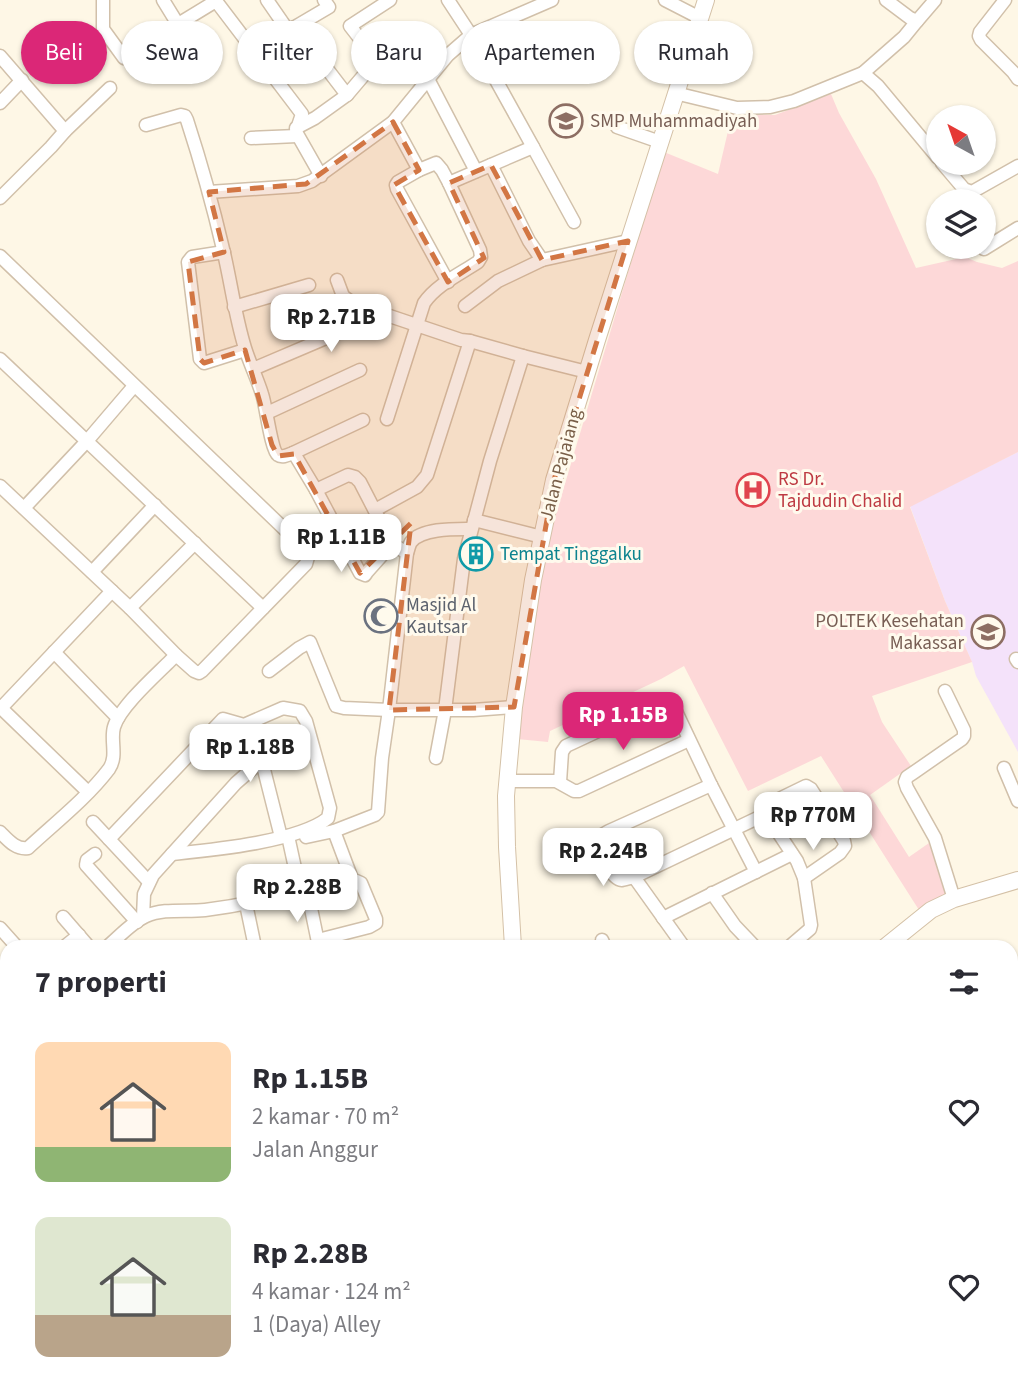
<!DOCTYPE html>
<html lang="id">
<head>
<meta charset="utf-8">
<style>
  :root { --surface:#fff; --page:#f2f2f3; --text:#2b2b33; --muted:#7c7c81; --accent:#db2777 }
  body { margin:0; font-family:"Source Sans 3",sans-serif; background:var(--page); color:var(--text); height:100vh; display:flex; flex-direction:column; font-size:26px; white-space:nowrap }
  * { box-sizing:border-box; margin:0 }
  p { font-size:23px; color:var(--muted) }
  .icon { flex:none; width:38px; height:38px; fill:none; stroke:currentColor; stroke-width:2; stroke-linecap:round; stroke-linejoin:round }
  .map { position:relative; flex:1; overflow:hidden }
  .panel { position:absolute; left:0px; top:940px; width:1018px; height:450px; display:flex; flex-direction:column; background:var(--surface); border-radius:21px 21px 0 0; box-shadow:0 2px 5px #0004 }
  .panel>* { flex:none }
  .banner { position:absolute; left:21px; top:21px; width:976px; height:63px; display:flex; gap:14px }
  .needle { width:46px; rotate:320deg }
  .buttons { position:absolute; left:926px; top:105px; display:grid; gap:14px }
  .buttons a { display:grid; place-items:center; width:70px; height:70px; border-radius:50%; background:var(--surface); box-shadow:0 2px 5px #0004; font-size:35px }
  .price { position:absolute; translate:-50% -60px; padding:0 16px; border-radius:14px; background:#fff; color:#222; font-size:23px; line-height:46px; filter:drop-shadow(0 2px 4px #0008) }
  .price::after { content:''; position:absolute; left:50%; top:42px; width:21px; height:16px; margin-left:-10px; background:inherit; clip-path:polygon(0 0,100% 0,50% 100%) }
  .price.active { background:var(--accent); color:#fff }
  ul { padding:0; list-style:none }
  li { display:flex; align-items:center; gap:21px; height:175px; padding:0 35px }
  li span { display:grid; place-items:center; flex:none; width:196px; height:140px; border-radius:14px; color:#555 }
  li>.icon { margin-inline-start:auto }
  span .icon { width:84px; height:84px; fill:#fffc; stroke-width:1 }
  li b { font-size:30px }
  h2 { display:flex; justify-content:space-between; align-items:center; height:84px; padding:0 35px; font-size:30px }
  .chip { padding:0 24px; border-radius:32px; background:var(--surface); box-shadow:0 2px 5px #0004; font-size:24px; line-height:63px }
  .chip.active { background:var(--accent); color:#fff }
  .map>svg:first-child { display:block }
</style>
</head>
<body>
<div class="map">
<svg width="1018" height="1388" viewBox="0 0 1018 1388">
  <rect width="100%" height="100%" fill="#fef7e6"/>
  <g fill="#ffe8d9">
    <path d="M23,1383H104L97,1388H18Z"/>
    <path d="M153,1383H219L226,1388H147Z"/>
  </g>
  <path fill="#eee8e0" d="M5,1208L7,1210V1369L0,1374V1214Z"/>
  <path fill="#f4e2fa" d="M1018,452V752L976,676L972,662L945,601L910,506Z"/>
  <path fill="#fdd8d8" d="M831,94L839,113L876,179L916,268L965,257L977,262L1002,268L1018,261V452L910,507L945,601L972,662L872,696L882,722L911,766L870,795L909,857L929,843L948,892L919,910L821,756L748,791L684,666L661,679L550,731L548,742L517,739L529,636L550,534L664,152L718,174L732,114L775,115Z"/>
  <g fill="none" stroke-linecap="round" stroke-linejoin="round">
    <defs>
      <g id="street">
        <path d="M103,0V29L124,58H126L152,40L216,1L302,114L296,132L321,176"/>
        <path d="M163,0L206,70"/>
        <path d="M267,0L287,29"/>
        <path d="M448,0L471,35L533,147"/>
        <path d="M665,0L700,18"/>
        <path d="M886,0L910,18L917,21L935,0"/>
        <path d="M1005,0L980,32L979,36L981,40L1013,72L1018,79"/>
        <path d="M295,27L347,95L315,118L296,128"/>
        <path d="M251,46L295,27L329,7L324,0"/>
        <path d="M0,56L65,131"/>
        <path d="M863,73L904,37L917,21"/>
        <path d="M428,79L476,171"/>
        <path d="M675,93L737,108L770,107L794,101L863,73L878,86L938,158"/>
        <path d="M347,95L375,62V58L350,26L390,0"/>
        <path d="M0,103L22,80"/>
        <path d="M393,122L419,170L398,182L396,185L397,189L448,282"/>
        <path d="M146,125L181,115L185,116L187,120C201,163 213,206 223,249C231,282 235,316 245,348C250,364 257,378 262,394C266,405 271,450 278,455C282,458 288,455 293,453L295,455L316,490L348,475L355,477L360,482L392,544L407,553"/>
        <path d="M617,127L660,142"/>
        <path d="M251,138L297,136"/>
        <path d="M942,163L964,189L972,192L1018,166"/>
        <path d="M491,165L529,241L542,260L628,241"/>
        <path d="M419,170L436,163L442,170L449,183"/>
        <path d="M209,192L298,186L312,181L393,122L448,55L471,35L552,0"/>
        <path d="M0,198L51,147L65,131L110,88"/>
        <path d="M984,249L1018,228"/>
        <path d="M224,252L192,257L188,262L200,359L204,363L245,350"/>
        <path d="M0,256L301,545L308,557L306,564L202,671L199,673L194,671L176,655L170,661C155,676 120,707 114,727C110,740 118,756 109,769C87,798 55,823 28,848C16,850 8,840 0,832"/>
        <path d="M337,280L343,296L354,304L461,340L470,341L523,356L587,372"/>
        <path d="M465,306L498,281L542,260"/>
        <path d="M234,307L309,285"/>
        <path d="M0,359L263,608"/>
        <path d="M253,369L347,329C354,322 348,309 346,300"/>
        <path d="M267,413L360,370"/>
        <path d="M387,419L424,303C436,285 460,274 478,262L481,257L480,250L449,183L533,147L574,222"/>
        <path d="M293,453L363,420"/>
        <path d="M0,486L130,608L176,655"/>
        <path d="M316,490L360,573L365,575L367,572L392,544"/>
        <path d="M24,508L87,441L134,386"/>
        <path d="M375,510L417,487L427,475L470,341"/>
        <path d="M474,520L542,537"/>
        <path d="M92,572L155,505"/>
        <path d="M130,608L195,543"/>
        <path d="M54,652L118,718"/>
        <path d="M1016,659L1018,662"/>
        <path d="M269,671L299,648L310,642L336,706L344,708L389,710L407,553C408,551 409,545 411,542C422,528 455,529 471,529"/>
        <path d="M945,691L964,730V736L962,739L913,773L907,777L905,782L907,788L935,838L954,899"/>
        <path d="M0,707L88,792"/>
        <path d="M1,708L112,591"/>
        <path d="M252,722L281,837"/>
        <path d="M436,758L445,710L464,559L490,461L523,356"/>
        <path d="M1004,768L1018,801"/>
        <path d="M507,781H556L574,791H579L689,740"/>
        <path d="M560,782L562,752L566,746L660,702L669,700L672,703L711,785L756,872"/>
        <path d="M711,785L609,831L602,835L599,842C601,852 610,879 622,880C623,880 633,877 634,877L766,814L765,808L767,805L806,786L811,789L844,841L845,846L840,853L804,878"/>
        <path d="M766,814L797,861L804,878L811,925L810,929L789,947"/>
        <path d="M93,822L149,882"/>
        <path d="M288,836L300,891"/>
        <path d="M306,837L334,831L375,815L378,812L382,758L389,710H473L514,707"/>
        <path d="M109,839L223,719L244,725L283,708L300,711L306,721L330,808L328,818C298,842 211,850 172,854"/>
        <path d="M95,854L87,860L86,865L137,922"/>
        <path d="M634,877L684,947"/>
        <path d="M712,893L735,926L755,947"/>
        <path d="M246,904L255,947"/>
        <path d="M63,917L89,947"/>
        <path d="M143,917L144,894L153,875L236,783L261,761"/>
        <path d="M663,918L792,854"/>
        <path d="M0,928L17,947"/>
        <path d="M318,940L369,927L376,923V919L361,883L352,879L334,831"/>
        <path d="M602,940L605,947"/>
        <path d="M64,947L79,935"/>
        <path d="M107,947C119,937 132,922 146,916C164,908 186,912 205,910C238,906 270,899 302,890L306,891L308,894L319,947"/>
        <path d="M0,1051L7,1043"/>
        <path d="M595,1382L596,1388"/>
        <path d="M418,1388H424"/>
        <path d="M798,1388L804,1382"/>
      </g>
      <g id="secondary">
        <path d="M513,947L507,847L506,796L514,707L533,580L554,480L597,340L706,0"/>
        <path d="M885,947L931,910L954,899L1018,880"/>
      </g>
      <g id="highway">
        <path d="M0,1158L7,1164"/>
        <path d="M0,1176L7,1183"/>
        <path d="M248,1382L255,1388"/>
        <path d="M274,1382L280,1388"/>
        <path d="M108,1388L115,1382"/>
        <path d="M131,1388L138,1382"/>
      </g>
    </defs>
    <use href="#street" stroke="#d1c0aa" stroke-width="15"/>
    <use href="#secondary" stroke="#d4c1a7" stroke-width="18"/>
    <use href="#highway" stroke="#dcd5cf" stroke-width="24"/>
    <use href="#street" stroke="#fff" stroke-width="12"/>
    <use href="#secondary" stroke="#fff" stroke-width="16"/>
    <use href="#highway" stroke="#fcbe98" stroke-width="21"/>
  </g>
  <path fill="#d27644" fill-opacity="0.2" stroke="#d27644" stroke-width="5" stroke-dasharray="14 9" stroke-linejoin="round" d="M393,122L419,170L394,185L448,282L484,258L449,183L491,165L542,260L628,241L554,480L514,707L389,710L411,523L360,573L294,454L278,456L272,445L245,350L204,363L200,359L188,262L224,252L209,192L306,184Z"/>
  <defs>
    <symbol id="school-ring" viewBox="-11 -11 22 22"><circle r="9.5" fill="#fffaed" stroke="#8d6e63" stroke-width="1.5"/><path d="M0-5L7-2L0 1L-7-2ZM-4 1L0 2.5L4 1V4Q0 6-4 4Z" fill="#8d6e63"/></symbol>
    <symbol id="hospital-ring" viewBox="-11 -11 22 22"><circle r="9.5" fill="#fffaed" stroke="#e0444e" stroke-width="1.5"/><path d="M-5-5h3v3.5h4V-5h3V5h-3V1.5h-4V5h-3Z" fill="#e0444e"/></symbol>
    <symbol id="building-ring" viewBox="-11 -11 22 22"><circle r="9.5" fill="#fffaed" stroke="#0f9aa8" stroke-width="1.5"/><path d="M-4-6H4V6H1V3H-1V6H-4ZM-2.5-4.3h1.7v1.8h-1.7ZM.8-4.3h1.7v1.8H.8ZM-2.5-1h1.7V.8h-1.7ZM.8-1h1.7V.8H.8Z" fill="#0f9aa8"/></symbol>
    <symbol id="mosque-ring" viewBox="-11 -11 22 22"><circle r="9.5" fill="#fffaed" stroke="#6b7280" stroke-width="1.5"/><path d="M3.5-4.9A6 6 0 1 0 3.5 4.9A5 5 0 1 1 3.5-4.9Z" fill="#6b7280"/></symbol>
    <symbol id="university-ring" viewBox="-11 -11 22 22"><circle r="9.5" fill="#fffaed" stroke="#8d6e63" stroke-width="1.5"/><path d="M0-5L7-2L0 1L-7-2ZM-4 1L0 2.5L4 1V4Q0 6-4 4Z" fill="#8d6e63"/></symbol>
  </defs>
  <g fill-rule="evenodd">
    <use href="#school-ring" x="547" y="102" width="38" height="38"/>
    <use href="#hospital-ring" x="734" y="471" width="38" height="38"/>
    <use href="#building-ring" x="457" y="535" width="38" height="38"/>
    <use href="#mosque-ring" x="362" y="597" width="38" height="38"/>
    <use href="#university-ring" x="969" y="613" width="38" height="38"/>
  </g>
  <g text-anchor="middle" dominant-baseline="central" stroke-width="6" stroke-linejoin="round" paint-order="stroke">
    <g font-size="19" fill="#785e54" stroke="#fffaed" text-anchor="start">
      <text x="590" y="121">SMP Muhammadiyah</text>
      <text x="964" y="621" text-anchor="end">POLTEK Kesehatan<tspan x="964" dy="22">Makassar</tspan></text>
    </g>
    <g font-size="19" fill="#795f48" stroke="#fffaed">
      <text transform="translate(561 465) rotate(-75)">Jalan Pajaiang</text>
    </g>
    <g font-size="19" fill="#be3a42" stroke="#fffaed" text-anchor="start">
      <text x="778" y="479">RS Dr.<tspan x="778" dy="22">Tajdudin Chalid</tspan></text>
    </g>
    <g font-size="19" fill="#0d838f" stroke="#fffaed" text-anchor="start">
      <text x="500" y="554">Tempat Tinggalku</text>
    </g>
    <g font-size="19" fill="#5b616d" stroke="#fffaed" text-anchor="start">
      <text x="406" y="605">Masjid Al<tspan x="406" dy="22">Kautsar</tspan></text>
    </g>
  </g>
</svg>
<div class="buttons">
<a><svg class="needle" viewBox="-14 -14 28 28"><path d="M0-13l5 13h-10z" fill="#e53935"/><path d="M0 13l5-13h-10z" fill="#7c7c81"/></svg></a>
<a><svg class="icon" aria-label="layers" viewBox="0 0 24 24"><path d="M12 4l9 5-9 5-9-5zM3 14l9 5 9-5"/></svg></a>
</div>
<b class="price" style="left:331px;top:354px">Rp 2.71B</b>
<b class="price" style="left:341px;top:574px">Rp 1.11B</b>
<b class="price active" style="left:623px;top:752px">Rp 1.15B</b>
<b class="price" style="left:250px;top:784px">Rp 1.18B</b>
<b class="price" style="left:813px;top:852px">Rp 770M</b>
<b class="price" style="left:603px;top:888px">Rp 2.24B</b>
<b class="price" style="left:297px;top:924px">Rp 2.28B</b>
<div class="banner">
<a class="chip active">Beli</a>
<a class="chip">Sewa</a>
<a class="chip">Filter</a>
<a class="chip">Baru</a>
<a class="chip">Apartemen</a>
<a class="chip">Rumah</a>
</div>
<section class="panel">
<h2>7 properti<svg class="icon" aria-label="filters" viewBox="0 0 24 24"><path d="M4 7h16M4 17h16"/><circle cx="9" cy="7" r="2"/><circle cx="15" cy="17" r="2"/></svg></h2>
<ul>
<li><span style="background:linear-gradient(#ffd9b3 75%,#8fb573 0)"><svg class="icon" aria-label="home" viewBox="0 0 24 24"><path d="M3 11l9-7 9 7M6 9v11h12V9"/></svg></span><div><b>Rp 1.15B</b><p>2 kamar · 70 m²</p><p>Jalan Anggur</p></div><svg class="icon" aria-label="heart" viewBox="0 0 24 24"><path d="M12 20l-8-8c-3-5 5-10 8-4 3-6 11-1 8 4z"/></svg></li>
<li><span style="background:linear-gradient(#dfe7d0 70%,#b9a48a 0)"><svg class="icon" aria-label="home" viewBox="0 0 24 24"><path d="M3 11l9-7 9 7M6 9v11h12V9"/></svg></span><div><b>Rp 2.28B</b><p>4 kamar · 124 m²</p><p>1 (Daya) Alley</p></div><svg class="icon" aria-label="heart" viewBox="0 0 24 24"><path d="M12 20l-8-8c-3-5 5-10 8-4 3-6 11-1 8 4z"/></svg></li>
</ul>
</section>
</div>
</body>
</html>
